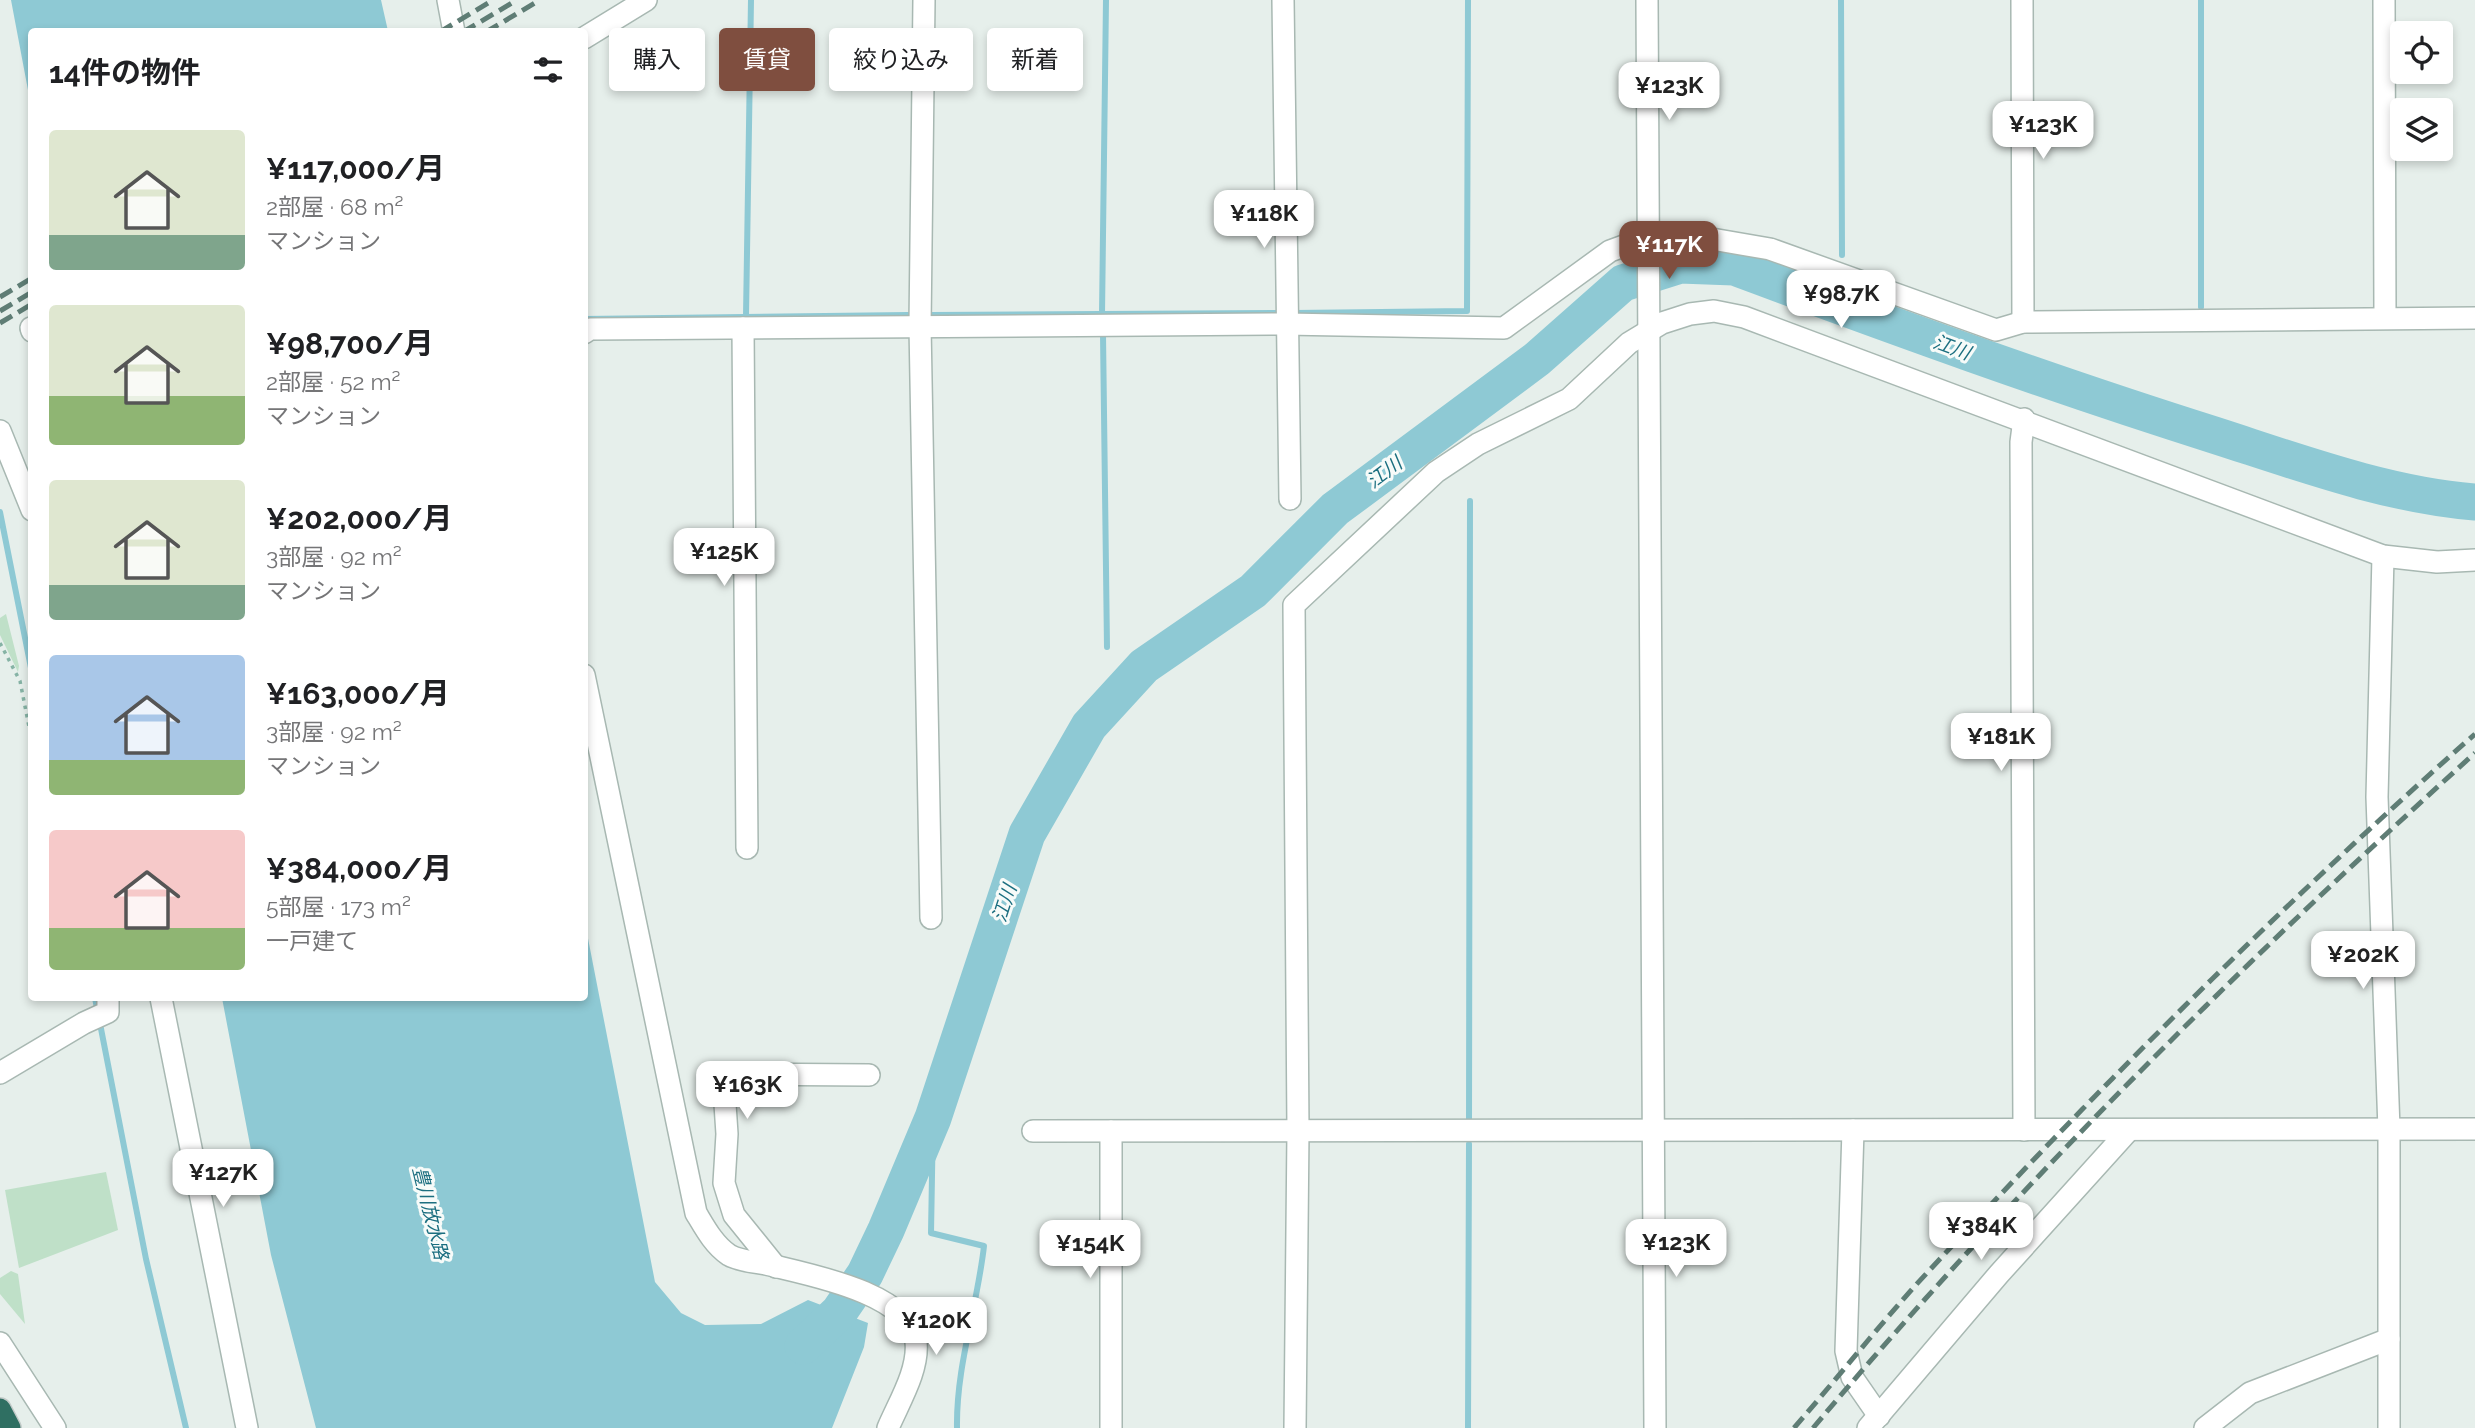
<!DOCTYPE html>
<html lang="ja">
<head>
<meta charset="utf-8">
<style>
  :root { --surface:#fff; --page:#f6f6f6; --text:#202124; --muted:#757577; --accent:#7f4e3f }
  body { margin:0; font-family:Raleway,"Noto Sans JP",sans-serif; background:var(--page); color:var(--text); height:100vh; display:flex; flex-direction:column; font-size:26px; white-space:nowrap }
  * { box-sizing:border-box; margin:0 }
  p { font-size:23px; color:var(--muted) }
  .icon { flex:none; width:38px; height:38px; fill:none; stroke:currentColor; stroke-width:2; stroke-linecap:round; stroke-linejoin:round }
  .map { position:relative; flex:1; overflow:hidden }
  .side { position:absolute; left:28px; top:28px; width:560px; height:973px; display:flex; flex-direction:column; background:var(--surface); border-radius:7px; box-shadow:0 4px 10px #0003 }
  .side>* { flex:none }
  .guide { position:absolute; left:609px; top:28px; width:665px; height:63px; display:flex; gap:14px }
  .buttons { position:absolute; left:2390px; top:21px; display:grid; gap:14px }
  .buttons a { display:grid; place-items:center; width:63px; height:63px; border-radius:7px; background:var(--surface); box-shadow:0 4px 10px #0003; font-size:35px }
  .price { position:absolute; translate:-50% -60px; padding:0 16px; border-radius:14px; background:#fff; color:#222; font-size:23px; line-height:46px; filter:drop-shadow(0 2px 4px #0008) }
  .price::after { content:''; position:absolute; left:50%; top:42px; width:21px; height:16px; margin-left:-10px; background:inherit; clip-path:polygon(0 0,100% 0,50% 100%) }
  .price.current { background:var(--accent); color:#fff }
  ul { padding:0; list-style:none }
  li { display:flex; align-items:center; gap:21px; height:175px; padding:0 21px }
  li span { display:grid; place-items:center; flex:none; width:196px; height:140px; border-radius:7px; color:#555 }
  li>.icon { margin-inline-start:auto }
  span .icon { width:84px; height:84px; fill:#fffc; stroke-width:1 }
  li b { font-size:30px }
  h2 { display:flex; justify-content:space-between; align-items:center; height:84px; padding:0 21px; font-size:30px }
  .chip { padding:0 24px; border-radius:7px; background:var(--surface); box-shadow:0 4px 10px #0003; font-size:24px; line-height:63px }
  .chip.current { background:var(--accent); color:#fff }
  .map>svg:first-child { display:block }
</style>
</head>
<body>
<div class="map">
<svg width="2475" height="1428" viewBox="0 0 2475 1428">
  <rect width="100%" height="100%" fill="#e6efeb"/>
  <g fill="#bfe0c8">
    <path d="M6,614L19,666L18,672L0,635V618Z"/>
    <path d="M106,1172L118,1230L19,1268L5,1190Z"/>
    <path d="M11,1271L18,1274L25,1324L0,1294V1278Z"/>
  </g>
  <g fill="#8ec9d4">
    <path d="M11,0H381L388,31L32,32L31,106Z"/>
    <path d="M585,923L655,1282L681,1313L705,1325L761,1324L808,1300L868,1323L864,1347L832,1428H316L271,1255L222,998H584Z"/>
  </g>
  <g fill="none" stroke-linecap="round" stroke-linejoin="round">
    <g stroke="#8ec9d4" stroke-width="6">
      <path d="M1841,0L1842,255"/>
      <path d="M2201,307V0"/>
      <path d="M1294,313L1467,311L1468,0"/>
      <path d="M1102,314L1106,0"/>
      <path d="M932,315L1279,313"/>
      <path d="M746,316L751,0"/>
      <path d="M584,319L908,315"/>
      <path d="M1103,334L1107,647"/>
      <path d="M0,512L32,673"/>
      <path d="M95,998L146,1259L186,1428"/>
      <path d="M933,1118L931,1233L984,1246C977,1308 956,1366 957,1428"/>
      <path d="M1469,1124L1470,501"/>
      <path d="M1468,1428L1469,1144"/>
    </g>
    <path stroke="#8ec9d4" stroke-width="37" d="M803,1346L839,1312L865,1274L886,1230L933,1118L1027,834L1089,726L1144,666L1253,591L1335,509L1537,359L1623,283L1680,265L1734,267C1893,326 2052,384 2214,435C2298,462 2387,495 2475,502"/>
    <defs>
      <g id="minor">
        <path d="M448,0L454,32"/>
        <path d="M924,0L920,326L931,918"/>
        <path d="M1283,0L1290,499"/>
        <path d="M1647,0L1655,1428"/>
        <path d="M2022,0L2023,322"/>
        <path d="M2384,0L2385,318"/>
        <path d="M584,38L646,0"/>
        <path d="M31,328L32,331"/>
        <path d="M743,328L747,848"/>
        <path d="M584,333L590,329L1285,324L1504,328L1610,251L1648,237L1683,234L1770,249L1996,330L2023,322L2475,318"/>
        <path d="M2024,419L2021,442L2024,1130"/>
        <path d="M0,431L32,510"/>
        <path d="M2383,556L2377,797L2389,1129V1428"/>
        <path d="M584,675L696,1213C705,1228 714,1245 729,1255C739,1261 755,1262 766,1264C805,1274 910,1292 916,1342C919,1370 899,1402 888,1428"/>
        <path d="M161,998L247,1428"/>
        <path d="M0,1073L84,1023L108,1012V998"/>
        <path d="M1853,1130L1846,1351L1852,1377L1879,1416"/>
        <path d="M1033,1131L2475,1129"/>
        <path d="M776,1267L734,1215L724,1183L727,1134L723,1074L869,1075"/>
        <path d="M0,1343L55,1428"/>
        <path d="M1111,1428V1131"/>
        <path d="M1295,1428L1298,1131L1294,605L1436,472L1478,444L1569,399L1629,343L1662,323L1690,314L1714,311L1744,317L2383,556L2437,562L2475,560"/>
        <path d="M1868,1428L1999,1274L2129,1130"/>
        <path d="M2205,1428L2250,1393L2389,1339"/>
      </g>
      <path id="highway" d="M0,1409L10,1428"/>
    </defs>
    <use href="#minor" stroke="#a8b8b2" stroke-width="24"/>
    <use href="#highway" stroke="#c2cac8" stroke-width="24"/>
    <path stroke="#86b3a5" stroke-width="3.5" stroke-dasharray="3.5 5" stroke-linecap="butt" d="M0,643L20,681L32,742"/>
    <use href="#minor" stroke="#fff" stroke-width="21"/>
    <use href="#highway" stroke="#2f6f62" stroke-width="21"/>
    <g stroke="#5f7d75" stroke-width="5" stroke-dasharray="14 7" stroke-linecap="butt">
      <path d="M440,32L493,0"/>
      <path d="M463,32L517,0"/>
      <path d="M486,32L540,0"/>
      <path d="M0,297L32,278"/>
      <path d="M0,311L32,292"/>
      <path d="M0,323L32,304"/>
      <path d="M1794,1428C1834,1382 1873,1333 1914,1287C2092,1094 2278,908 2475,734"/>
      <path d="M1813,1428C2016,1187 2241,964 2475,753"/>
    </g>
  </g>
  <g text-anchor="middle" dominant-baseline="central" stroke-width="6" stroke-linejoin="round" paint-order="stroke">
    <g font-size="19" font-style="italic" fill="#1c6f80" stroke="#f7fbf9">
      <text transform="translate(1952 347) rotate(20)">江川</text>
      <text transform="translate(1384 472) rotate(-37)">江川</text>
      <text transform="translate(1004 903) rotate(-72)">江川</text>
      <text transform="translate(431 1213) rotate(76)">豊川放水路</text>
    </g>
  </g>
</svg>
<div class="buttons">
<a><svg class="icon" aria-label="locate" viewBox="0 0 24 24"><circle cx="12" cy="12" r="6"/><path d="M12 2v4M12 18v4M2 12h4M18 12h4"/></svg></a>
<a><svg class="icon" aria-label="layers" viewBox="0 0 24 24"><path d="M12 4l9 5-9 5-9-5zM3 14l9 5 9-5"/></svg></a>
</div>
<b class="price" style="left:1669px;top:122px">¥123K</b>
<b class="price" style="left:2043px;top:161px">¥123K</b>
<b class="price" style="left:1264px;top:250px">¥118K</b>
<b class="price current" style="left:1669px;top:281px">¥117K</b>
<b class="price" style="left:1841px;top:330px">¥98.7K</b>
<b class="price" style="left:724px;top:588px">¥125K</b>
<b class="price" style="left:2001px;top:773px">¥181K</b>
<b class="price" style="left:2363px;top:991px">¥202K</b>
<b class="price" style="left:747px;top:1121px">¥163K</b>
<b class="price" style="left:223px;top:1209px">¥127K</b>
<b class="price" style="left:1981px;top:1262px">¥384K</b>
<b class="price" style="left:1676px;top:1279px">¥123K</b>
<b class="price" style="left:1090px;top:1280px">¥154K</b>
<b class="price" style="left:936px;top:1357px">¥120K</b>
<div class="guide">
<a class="chip">購入</a>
<a class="chip current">賃貸</a>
<a class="chip">絞り込み</a>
<a class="chip">新着</a>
</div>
<section class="side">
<h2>14件の物件<svg class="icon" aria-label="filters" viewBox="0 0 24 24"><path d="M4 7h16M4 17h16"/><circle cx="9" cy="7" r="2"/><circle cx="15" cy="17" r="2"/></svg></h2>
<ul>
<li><span style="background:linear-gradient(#dfe7d0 75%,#7fa58c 0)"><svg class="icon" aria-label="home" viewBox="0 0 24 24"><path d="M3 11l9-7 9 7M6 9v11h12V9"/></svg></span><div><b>¥117,000/月</b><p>2部屋 · 68 m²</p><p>マンション</p></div></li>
<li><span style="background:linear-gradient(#dfe7d0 65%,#8fb573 0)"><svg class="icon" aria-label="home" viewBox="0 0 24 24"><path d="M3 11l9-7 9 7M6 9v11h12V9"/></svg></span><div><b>¥98,700/月</b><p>2部屋 · 52 m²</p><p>マンション</p></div></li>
<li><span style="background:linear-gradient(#dfe7d0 75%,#7fa58c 0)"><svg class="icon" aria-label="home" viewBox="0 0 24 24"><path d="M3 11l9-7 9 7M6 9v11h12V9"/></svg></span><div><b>¥202,000/月</b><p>3部屋 · 92 m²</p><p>マンション</p></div></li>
<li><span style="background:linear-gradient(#a9c7e8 75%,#8fb573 0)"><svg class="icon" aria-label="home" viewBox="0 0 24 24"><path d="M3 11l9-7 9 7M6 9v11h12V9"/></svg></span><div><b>¥163,000/月</b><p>3部屋 · 92 m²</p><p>マンション</p></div></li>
<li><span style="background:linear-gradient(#f6c9c9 70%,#8fb573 0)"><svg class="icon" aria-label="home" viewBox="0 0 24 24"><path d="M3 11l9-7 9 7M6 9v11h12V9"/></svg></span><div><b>¥384,000/月</b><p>5部屋 · 173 m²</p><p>一戸建て</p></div></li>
</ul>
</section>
</div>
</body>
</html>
